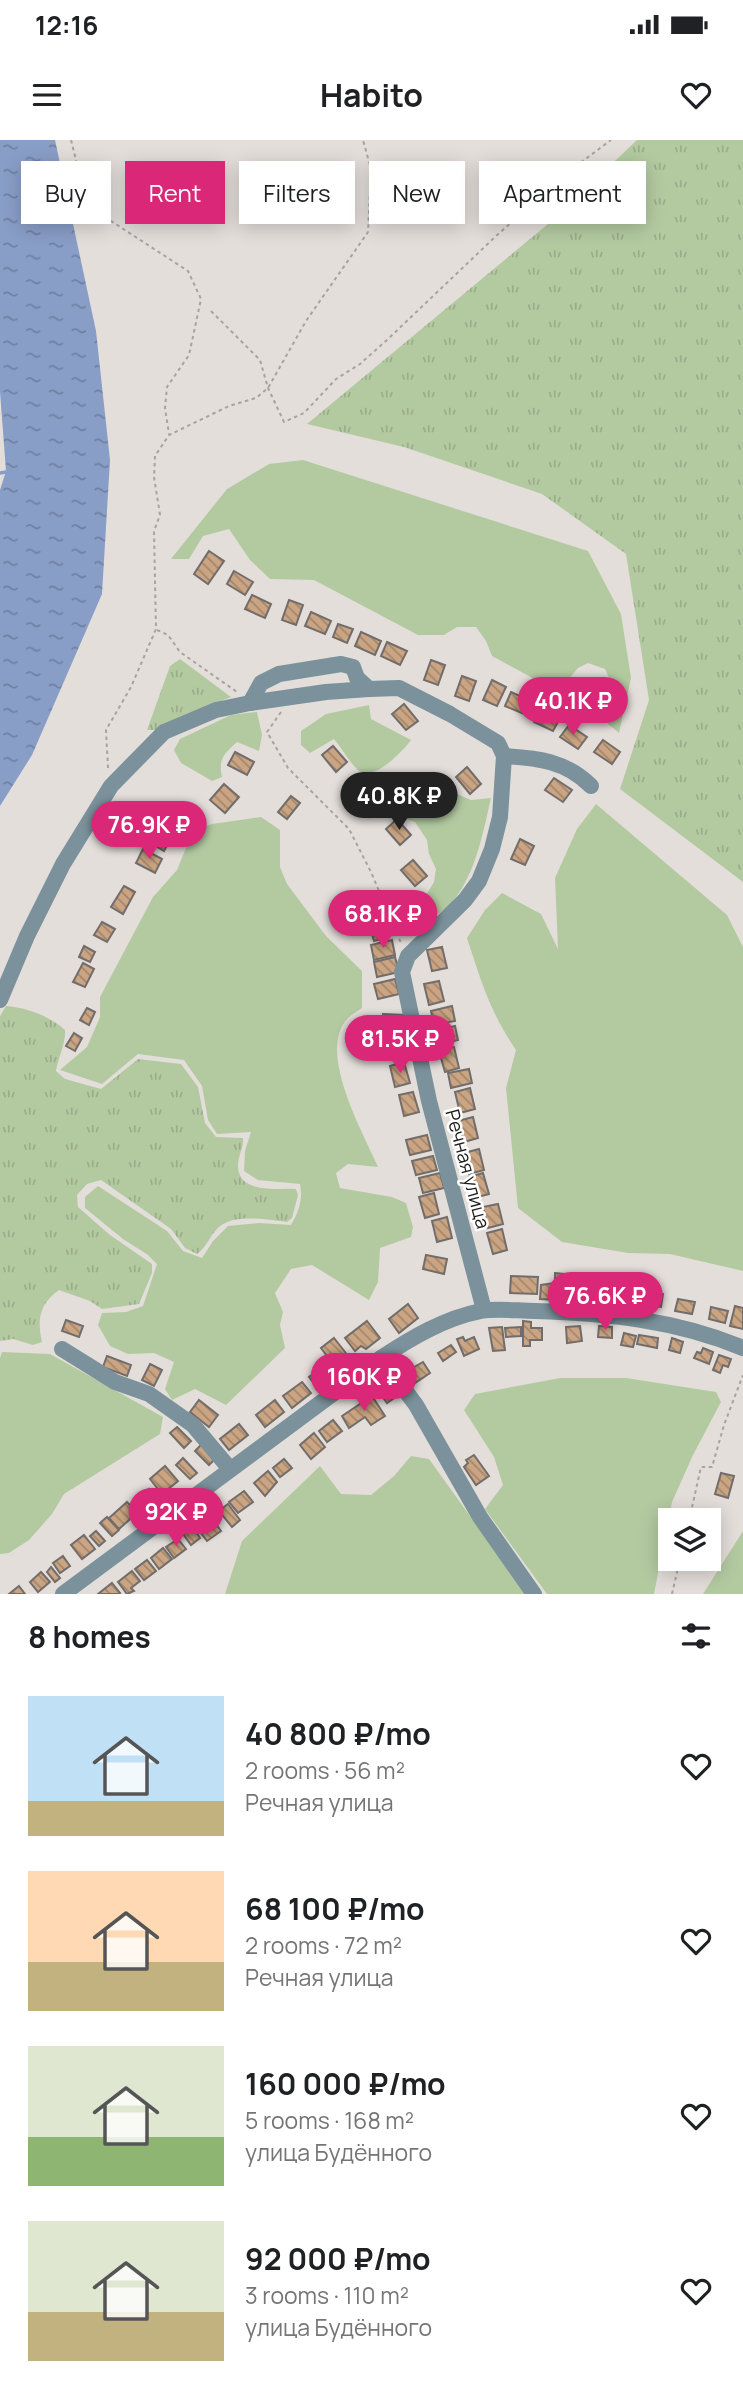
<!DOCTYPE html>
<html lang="en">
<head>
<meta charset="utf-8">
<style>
  :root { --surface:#fff; --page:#f6f6f6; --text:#202124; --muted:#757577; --accent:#db2777 }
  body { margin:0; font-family:Manrope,sans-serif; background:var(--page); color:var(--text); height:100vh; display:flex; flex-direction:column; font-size:26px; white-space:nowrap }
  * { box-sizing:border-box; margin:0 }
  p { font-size:23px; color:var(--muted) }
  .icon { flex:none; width:38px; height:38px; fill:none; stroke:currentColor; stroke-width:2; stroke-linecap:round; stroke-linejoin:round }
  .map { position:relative; height:1454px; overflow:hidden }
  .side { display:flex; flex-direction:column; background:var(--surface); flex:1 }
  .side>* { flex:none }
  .guide { position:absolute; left:21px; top:21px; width:702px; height:63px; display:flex; gap:14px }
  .fabs { position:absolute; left:658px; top:1368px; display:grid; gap:14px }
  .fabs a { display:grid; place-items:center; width:63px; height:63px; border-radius:0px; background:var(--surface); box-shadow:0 4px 18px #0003; font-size:35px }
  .price { position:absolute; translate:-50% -60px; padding:0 16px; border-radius:24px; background:var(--accent); color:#fff; font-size:23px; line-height:46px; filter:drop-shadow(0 2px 4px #0008) }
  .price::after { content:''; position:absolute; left:50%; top:42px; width:21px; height:16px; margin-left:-10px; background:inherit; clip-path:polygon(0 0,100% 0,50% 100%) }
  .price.on { background:#222; color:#fff }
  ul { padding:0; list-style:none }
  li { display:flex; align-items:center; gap:21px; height:175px; padding:0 28px }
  li span { display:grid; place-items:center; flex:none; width:196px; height:140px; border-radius:0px; color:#555 }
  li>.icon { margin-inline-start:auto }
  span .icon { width:84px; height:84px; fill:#fffc; stroke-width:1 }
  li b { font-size:30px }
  h2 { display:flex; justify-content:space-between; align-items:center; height:84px; padding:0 28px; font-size:30px }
  .chip { padding:0 24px; border-radius:0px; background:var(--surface); box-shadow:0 4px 18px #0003; font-size:24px; line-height:63px }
  .chip.on { background:var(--accent); color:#fff }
  .status { display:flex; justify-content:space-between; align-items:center; height:49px; padding:0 35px; background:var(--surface); direction:ltr }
  .status svg { height:19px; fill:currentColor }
  header { display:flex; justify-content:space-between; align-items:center; height:91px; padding:0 28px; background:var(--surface); font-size:32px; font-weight:700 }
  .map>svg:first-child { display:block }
</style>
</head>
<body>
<div class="status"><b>12:16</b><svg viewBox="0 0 49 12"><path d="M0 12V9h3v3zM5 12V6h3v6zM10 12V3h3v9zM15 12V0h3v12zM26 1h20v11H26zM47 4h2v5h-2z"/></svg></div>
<header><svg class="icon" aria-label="menu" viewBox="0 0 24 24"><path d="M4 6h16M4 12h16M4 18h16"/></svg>Habito<svg class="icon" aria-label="heart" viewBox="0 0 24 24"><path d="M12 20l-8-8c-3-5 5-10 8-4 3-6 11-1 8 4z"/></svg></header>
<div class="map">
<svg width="743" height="1454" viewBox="0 0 743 1454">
  <defs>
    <pattern id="grass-tufts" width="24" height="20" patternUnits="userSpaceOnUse" patternTransform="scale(1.75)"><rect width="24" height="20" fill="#b3caa1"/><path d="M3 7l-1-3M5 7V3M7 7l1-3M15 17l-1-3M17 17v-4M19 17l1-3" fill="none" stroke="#9aad8a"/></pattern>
    <pattern id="water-ripples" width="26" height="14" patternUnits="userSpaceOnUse" patternTransform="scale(1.75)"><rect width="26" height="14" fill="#899ec7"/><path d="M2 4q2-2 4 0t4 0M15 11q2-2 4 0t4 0" fill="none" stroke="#6f80a1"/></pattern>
    <pattern id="building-back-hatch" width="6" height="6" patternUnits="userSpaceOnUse" patternTransform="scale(1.75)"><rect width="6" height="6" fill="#cba583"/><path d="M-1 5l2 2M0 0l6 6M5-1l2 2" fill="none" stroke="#a4866a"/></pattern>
  </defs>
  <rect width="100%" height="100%" fill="#e3deda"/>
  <g fill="url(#grass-tufts)">
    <path d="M637,0H743V742L620,649L649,560L626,414L542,354L404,307L307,284L554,79Z"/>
    <path d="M180,519L231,557L185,575L156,590H147L170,526Z"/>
    <path d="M6,866C27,868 48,875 65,890C66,903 58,918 56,931L65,939L101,949L138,919L181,924L198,947L205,983L216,997L243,998C244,1007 238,1016 238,1026C238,1054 278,1048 296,1049L298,1055L292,1078L287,1082C267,1080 235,1073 219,1087C210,1095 207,1107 197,1114L185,1108L171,1089L101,1040L87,1044L77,1055L78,1067L110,1095L152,1124V1133L139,1164L102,1169L90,1161L59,1150C39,1164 37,1180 42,1202L33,1205L13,1199L0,1201V876Z"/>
  </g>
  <g fill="#b3caa1">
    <path d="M303,320L588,411L621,474L631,538L619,593L607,583L604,568L611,542L605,529L588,523L578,528L563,546L542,543L492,516L486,501L476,487H457L444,495H418L314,440L270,439L250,420L229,389L203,396L189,419H171L227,349L269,324Z"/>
    <path d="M369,565L371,579L411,600C402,612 373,643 358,630C349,622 342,608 334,599L310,613L301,605V591L326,574Z"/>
    <path d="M257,572L262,595L259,611L237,602C224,614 218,619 222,637L212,641L181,623L174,610L180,599L231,575Z"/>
    <path d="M424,640L471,660L491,658C482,697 472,757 433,777L427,773L425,757L434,742L436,729L429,714L427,700L415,682L391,674L389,668Z"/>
    <path d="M596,664L727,775L743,807V1131L670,1114L628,1113L562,1102L518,1068L506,948L516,910C490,872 481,841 467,798L485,770L502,753L541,774L558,809L555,738L577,689Z"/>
    <path d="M261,677L280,690V727L287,744L326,796L362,831V868C358,871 352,874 348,878C316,911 363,992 378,1027L348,1024L336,1033L340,1048L392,1057L406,1063L413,1087L411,1097L380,1108L378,1142L369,1160L312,1125L291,1129L275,1153L283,1172L280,1185L285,1208L226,1265L195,1249L172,1260L165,1249L174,1222L154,1213L128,1214L110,1206L98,1185L102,1173L126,1172L143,1166L157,1124L148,1115L123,1099L85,1068V1057L98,1046L167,1091L183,1111L202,1118L213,1101L228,1086L259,1083L291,1085C299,1072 303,1059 300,1044L258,1040L244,1031L245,1011L251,992L217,994L208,980L202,946L184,920L138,914L102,944L60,930L87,907L100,877V857L153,757L177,730L193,691L212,684Z"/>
    <path d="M2,1212L50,1214L163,1277L160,1294L64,1354L52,1374L29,1400L9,1413L0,1414V1218Z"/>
    <path d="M560,1238H626L716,1252L721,1262L693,1315L672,1362L654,1454H547L485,1369L503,1345L494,1317L464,1270L475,1254Z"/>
    <path d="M411,1316L429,1319L526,1454H225L242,1401L320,1326L341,1354L371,1355L394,1336Z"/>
    <path d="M743,1391V1454H703Z"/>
  </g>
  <path fill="url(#water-ripples)" d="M0,0H55L96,191L110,320L102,454L32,615L0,666V350L6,331L0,252Z"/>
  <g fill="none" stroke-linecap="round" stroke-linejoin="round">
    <path stroke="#899ec7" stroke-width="3.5" d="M0,333L6,332"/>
  </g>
  <g fill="url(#building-back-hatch)" stroke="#726d6a" stroke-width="2">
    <path d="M209,411L224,421L208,444L194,434Z"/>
    <path d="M234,431L253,442L245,455L227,444Z"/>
    <path d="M252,455L271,464L265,478L245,469Z"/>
    <path d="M289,460L303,465L296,485L282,480Z"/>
    <path d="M311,472L331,481L325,494L305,486Z"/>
    <path d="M338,484L353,489L347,503L333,497Z"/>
    <path d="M361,492L381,501L375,515L355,506Z"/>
    <path d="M387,502L407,511L400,525L381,516Z"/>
    <path d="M431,520L445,525L438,545L424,540Z"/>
    <path d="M462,536L476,541L469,561L455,556Z"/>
    <path d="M492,540L506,547L497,566L483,560Z"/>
    <path d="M511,552L531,561L524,574L505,566Z"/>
    <path d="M404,564L418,581L406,590L392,574Z"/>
    <path d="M540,568L560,578L553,591L534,582Z"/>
    <path d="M569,585L587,597L578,609L560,597Z"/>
    <path d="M603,600L620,612L612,624L594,612Z"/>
    <path d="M333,606L347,622L336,632L322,615Z"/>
    <path d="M235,612L254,622L247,635L228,625Z"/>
    <path d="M467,627L481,644L470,654L456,637Z"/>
    <path d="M554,638L572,650L563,662L545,650Z"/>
    <path d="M224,644L239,657L225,673L210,660Z"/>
    <path d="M367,651L381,667L370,677L356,661Z"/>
    <path d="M291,656L300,663L287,679L278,672Z"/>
    <path d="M397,679L411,695L400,705L386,689Z"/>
    <path d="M157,688L172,696L164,711L149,702Z"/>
    <path d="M520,699L534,706L525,725L511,719Z"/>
    <path d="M143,709L162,719L155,733L136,723Z"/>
    <path d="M413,720L427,736L415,746L401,730Z"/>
    <path d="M124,746L135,752L123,774L111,767Z"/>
    <path d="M418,769L425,789L411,794L404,774Z"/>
    <path d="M383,776L388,797L374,801L368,780Z"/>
    <path d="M102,782L115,789L107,802L94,795Z"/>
    <path d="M392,800L395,815L374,820L371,805Z"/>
    <path d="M84,806L95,812L90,822L79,817Z"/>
    <path d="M442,807L447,828L432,831L427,810Z"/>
    <path d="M395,817L399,832L377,837L374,822Z"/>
    <path d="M83,823L94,829L85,847L73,842Z"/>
    <path d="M395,839L399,854L378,859L374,844Z"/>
    <path d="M439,841L444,861L429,865L424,844Z"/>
    <path d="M452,866L455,881L434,885L431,871Z"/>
    <path d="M87,868L95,872L89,885L80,880Z"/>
    <path d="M383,874L405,875L404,890L382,889Z"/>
    <path d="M455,886L458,900L437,905L434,891Z"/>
    <path d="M74,893L82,898L75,911L66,906Z"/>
    <path d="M384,899L405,900L404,915L383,914Z"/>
    <path d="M454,907L459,928L445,932L439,911Z"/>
    <path d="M404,922L410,943L395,947L390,926Z"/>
    <path d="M469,929L472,943L451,948L448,933Z"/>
    <path d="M470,948L475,969L460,973L455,952Z"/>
    <path d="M413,952L419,972L404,976L399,955Z"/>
    <path d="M473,977L478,998L464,1002L458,981Z"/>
    <path d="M427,995L431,1010L410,1015L406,1000Z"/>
    <path d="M479,1009L484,1030L469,1034L464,1013Z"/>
    <path d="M433,1016L437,1030L416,1035L412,1021Z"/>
    <path d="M440,1033L444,1048L423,1053L419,1038Z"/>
    <path d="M483,1033L489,1054L474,1058L469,1037Z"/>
    <path d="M434,1053L439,1074L425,1078L419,1057Z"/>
    <path d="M498,1064L503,1084L488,1088L483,1067Z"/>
    <path d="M447,1077L452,1098L437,1102L432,1081Z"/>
    <path d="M502,1089L507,1110L493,1114L487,1093Z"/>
    <path d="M426,1115L447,1119L444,1134L423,1129Z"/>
    <path d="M555,1133L564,1134V1139H567L566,1154L556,1153V1160L540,1159L541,1145L555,1143Z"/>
    <path d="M511,1136L538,1137L537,1154L510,1153Z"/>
    <path d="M568,1143L588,1145L587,1160L578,1159L579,1153L567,1152Z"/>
    <path d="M600,1144L620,1147L618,1159L598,1156Z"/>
    <path d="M651,1151L663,1154L661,1167L648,1164Z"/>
    <path d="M678,1159L695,1162L692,1174L675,1171Z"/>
    <path d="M408,1164L418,1178L399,1193L389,1179Z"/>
    <path d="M735,1166L743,1168V1189L730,1186Z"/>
    <path d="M711,1167L728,1171L725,1183L709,1179Z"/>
    <path d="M66,1180L83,1186L79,1197L62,1191Z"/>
    <path d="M367,1181L380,1198L366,1209L361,1206L355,1211L345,1198Z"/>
    <path d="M523,1181L531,1182V1188H542V1200H530V1206H523Z"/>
    <path d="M580,1186L582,1201L567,1203L566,1187Z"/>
    <path d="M599,1186L612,1187V1198L598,1197Z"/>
    <path d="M502,1187L505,1210L493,1211L489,1188Z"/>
    <path d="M521,1187V1196L506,1197L505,1188Z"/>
    <path d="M624,1193L636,1196L633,1207L621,1205Z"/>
    <path d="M639,1195L658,1198L657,1208L637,1204Z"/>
    <path d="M463,1197L465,1201L474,1197L479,1209L464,1216L457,1199Z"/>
    <path d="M334,1198L349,1217L336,1228L321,1208Z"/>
    <path d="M672,1198L683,1202L680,1213L669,1210Z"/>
    <path d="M451,1205L456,1212L443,1221L438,1213Z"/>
    <path d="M703,1208L713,1212L709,1224L694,1218L697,1212L701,1213Z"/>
    <path d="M719,1215L731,1219L728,1227L723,1225L720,1233L713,1230Z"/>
    <path d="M107,1216L131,1225L127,1236L103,1227Z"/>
    <path d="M423,1222L430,1233L415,1243L407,1231Z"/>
    <path d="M150,1224L162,1230L154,1246L142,1240Z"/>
    <path d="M324,1226L334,1239L319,1250L309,1237Z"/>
    <path d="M389,1238L400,1254L387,1263L376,1247Z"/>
    <path d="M302,1242L311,1253L292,1268L283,1256Z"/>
    <path d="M372,1256L385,1276L371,1285L365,1277L349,1288L342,1276Z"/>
    <path d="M199,1260L218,1275L209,1287L190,1272Z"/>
    <path d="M275,1260L284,1272L265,1287L256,1275Z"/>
    <path d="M333,1280L342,1291L327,1302L319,1291Z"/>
    <path d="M239,1284L248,1295L229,1310L220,1299Z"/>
    <path d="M177,1287L191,1301L184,1308L170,1293Z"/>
    <path d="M314,1293L325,1307L311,1319L300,1305Z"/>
    <path d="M202,1304L216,1318L209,1325L195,1311Z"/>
    <path d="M474,1315L489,1336L476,1345L464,1327L468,1323L466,1320Z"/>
    <path d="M183,1318L197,1333L190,1339L176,1325Z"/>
    <path d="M284,1319L292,1328L280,1337L273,1328Z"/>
    <path d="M165,1326L178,1341L162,1354L150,1339Z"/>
    <path d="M268,1331L277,1342L265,1356L254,1343Z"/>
    <path d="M721,1333L734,1336L728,1358L715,1354Z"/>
    <path d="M149,1349L161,1361L150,1372L138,1359Z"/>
    <path d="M244,1351L253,1362L238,1373L229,1362Z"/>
    <path d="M127,1362L137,1373L119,1389L109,1378Z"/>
    <path d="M228,1364L240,1380L232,1387L219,1371Z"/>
    <path d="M107,1377L119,1390L112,1396L100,1383Z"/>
    <path d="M211,1377L221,1391L207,1401L197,1388Z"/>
    <path d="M193,1387L200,1398L191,1405L183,1394Z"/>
    <path d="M96,1391L105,1401L99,1406L90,1396Z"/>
    <path d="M84,1395L95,1409L82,1419L71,1405Z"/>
    <path d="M178,1399L186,1409L174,1418L166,1407Z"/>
    <path d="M163,1408L172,1419L159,1429L151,1418Z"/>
    <path d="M63,1416L70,1426L60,1433L53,1423Z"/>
    <path d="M147,1420L156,1431L144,1440L135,1429Z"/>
    <path d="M51,1427L60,1438L55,1442L47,1432Z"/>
    <path d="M132,1431L140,1441L131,1448L134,1451L127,1454L118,1442Z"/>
    <path d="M41,1432L50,1442L38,1452L30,1442Z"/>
    <path d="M112,1443L120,1453L118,1454H98Z"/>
    <path d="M19,1446L25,1454H9Z"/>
  </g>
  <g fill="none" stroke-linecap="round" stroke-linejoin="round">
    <g stroke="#a7a3a0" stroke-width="2" stroke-dasharray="3.5 3.5" stroke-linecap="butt">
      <path d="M71,0L79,32L111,81L188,131L201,159L189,215L167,247L165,268L169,294"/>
      <path d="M211,171L260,220L268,248L284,282L304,273L336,239L360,224L388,199L496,96L568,32L611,0"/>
      <path d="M157,490L168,495L180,512L237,552"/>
      <path d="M281,572L267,592L288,628L349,689L371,732L401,803"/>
      <path d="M108,628L106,590L131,547L156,489L154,391L160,375L154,337L155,316L169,295L229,266L256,258L268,248L306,181L368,92L371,29L363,0"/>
      <path d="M689,1381L701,1327H712L724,1285L743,1235"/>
      <path d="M672,1454L680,1419"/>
    </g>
    <g stroke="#7b919b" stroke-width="16">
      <path d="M250,563L261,543L279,534L341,524L353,527L357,538L369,549"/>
      <path d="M504,616C538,618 566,621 591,646"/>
      <path d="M0,860L27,796L63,724L111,646L164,592L216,570L250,563L326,552L369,549L399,548L450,574L498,603L504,616L500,677L492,709L479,741L465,760L408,816L402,832L429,961L484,1170"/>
      <path d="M62,1209L115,1242L149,1254L193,1285L230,1329"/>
      <path d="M381,1218L416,1265L480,1377L534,1454"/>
      <path d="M63,1454L381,1218C411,1198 445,1178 481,1171C498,1168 518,1171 535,1171C606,1173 676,1180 743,1208"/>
    </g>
  </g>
  <g text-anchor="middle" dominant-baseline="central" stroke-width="5" stroke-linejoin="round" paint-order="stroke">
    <g font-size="19" fill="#1f1d1c" stroke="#fff">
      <text transform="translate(468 1029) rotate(75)">Речная улица</text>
    </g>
  </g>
</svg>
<div class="fabs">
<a><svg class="icon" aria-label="layers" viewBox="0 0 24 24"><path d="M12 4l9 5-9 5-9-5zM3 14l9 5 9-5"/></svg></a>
</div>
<b class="price" style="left:573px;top:597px">40.1K ₽</b>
<b class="price on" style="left:399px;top:692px">40.8K ₽</b>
<b class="price" style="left:149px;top:721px">76.9K ₽</b>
<b class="price" style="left:383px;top:810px">68.1K ₽</b>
<b class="price" style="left:400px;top:935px">81.5K ₽</b>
<b class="price" style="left:605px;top:1192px">76.6K ₽</b>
<b class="price" style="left:364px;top:1273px">160K ₽</b>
<b class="price" style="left:176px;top:1408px">92K ₽</b>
<div class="guide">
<a class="chip">Buy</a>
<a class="chip on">Rent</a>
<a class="chip">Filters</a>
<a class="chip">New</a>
<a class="chip">Apartment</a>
</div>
</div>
<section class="side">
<h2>8 homes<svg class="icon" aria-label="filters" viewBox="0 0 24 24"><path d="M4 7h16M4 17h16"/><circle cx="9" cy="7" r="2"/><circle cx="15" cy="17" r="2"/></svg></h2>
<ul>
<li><span style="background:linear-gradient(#bfe0f5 75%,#c2b280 0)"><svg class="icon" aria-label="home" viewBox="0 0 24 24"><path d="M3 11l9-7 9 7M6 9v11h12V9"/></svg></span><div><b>40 800 ₽/mo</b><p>2 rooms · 56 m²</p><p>Речная улица</p></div><svg class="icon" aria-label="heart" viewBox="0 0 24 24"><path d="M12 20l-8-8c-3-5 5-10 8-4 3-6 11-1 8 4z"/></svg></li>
<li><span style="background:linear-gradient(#ffd9b3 65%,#c2b280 0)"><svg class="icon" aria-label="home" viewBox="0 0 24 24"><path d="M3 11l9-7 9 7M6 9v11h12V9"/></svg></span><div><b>68 100 ₽/mo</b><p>2 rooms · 72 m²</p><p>Речная улица</p></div><svg class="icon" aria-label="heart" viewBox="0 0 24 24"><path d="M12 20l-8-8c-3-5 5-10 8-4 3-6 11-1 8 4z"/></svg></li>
<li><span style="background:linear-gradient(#dfe7d0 65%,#8fb573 0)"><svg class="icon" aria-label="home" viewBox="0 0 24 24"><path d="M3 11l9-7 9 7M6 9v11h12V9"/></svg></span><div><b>160 000 ₽/mo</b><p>5 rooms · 168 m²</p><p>улица Будённого</p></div><svg class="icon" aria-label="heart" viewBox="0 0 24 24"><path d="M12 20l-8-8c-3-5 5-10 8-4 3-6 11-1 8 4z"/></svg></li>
<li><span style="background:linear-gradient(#dfe7d0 65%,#c2b280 0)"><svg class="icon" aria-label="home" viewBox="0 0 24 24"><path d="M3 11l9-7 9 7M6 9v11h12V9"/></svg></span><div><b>92 000 ₽/mo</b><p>3 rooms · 110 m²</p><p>улица Будённого</p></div><svg class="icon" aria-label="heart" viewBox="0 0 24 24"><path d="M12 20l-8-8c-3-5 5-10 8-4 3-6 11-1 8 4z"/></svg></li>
</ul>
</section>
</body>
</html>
